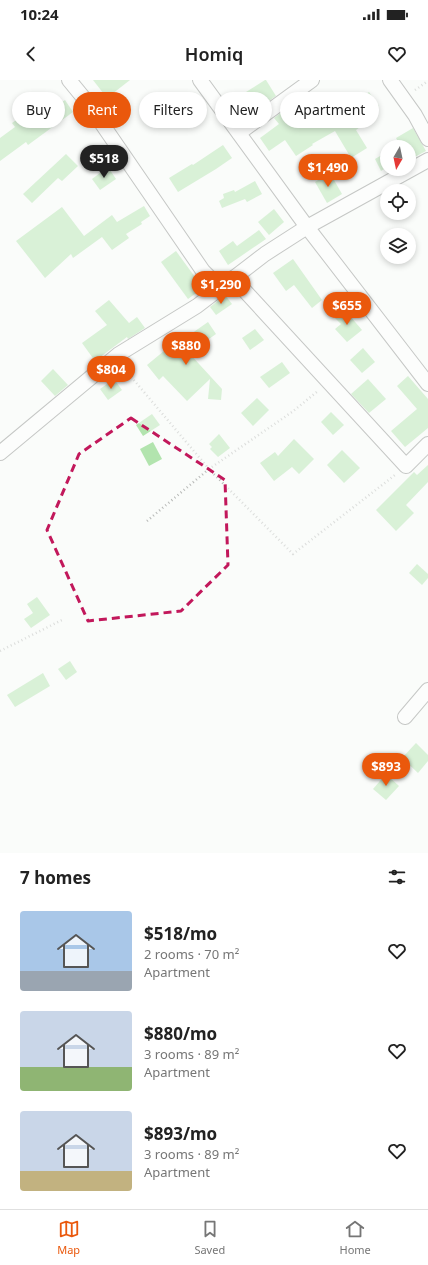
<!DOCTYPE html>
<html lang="en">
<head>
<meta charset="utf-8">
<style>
  :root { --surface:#fff; --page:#f2f2f2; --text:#222; --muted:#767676; --line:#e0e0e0; --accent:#ea580c }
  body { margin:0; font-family:"Noto Sans",sans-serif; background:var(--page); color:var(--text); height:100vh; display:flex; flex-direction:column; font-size:15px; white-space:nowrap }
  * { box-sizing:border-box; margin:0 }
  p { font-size:13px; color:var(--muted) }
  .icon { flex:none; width:22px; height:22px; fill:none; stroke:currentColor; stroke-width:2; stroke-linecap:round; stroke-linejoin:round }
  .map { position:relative; height:773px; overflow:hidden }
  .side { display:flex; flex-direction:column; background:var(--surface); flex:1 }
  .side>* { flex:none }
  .hud { position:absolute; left:12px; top:12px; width:404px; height:36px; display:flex; gap:8px }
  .needle { width:26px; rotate:189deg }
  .fabs { position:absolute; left:380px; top:60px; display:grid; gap:8px }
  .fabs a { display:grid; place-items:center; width:36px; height:36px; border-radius:50%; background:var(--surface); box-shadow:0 2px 6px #0003; font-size:20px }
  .price { position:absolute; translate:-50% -34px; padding:0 9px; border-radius:14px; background:var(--accent); color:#fff; font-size:13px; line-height:26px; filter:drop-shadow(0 1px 2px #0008) }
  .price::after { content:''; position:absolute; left:50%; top:24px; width:12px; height:9px; margin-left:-6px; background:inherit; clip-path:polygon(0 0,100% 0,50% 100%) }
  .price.active { background:#222; color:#fff }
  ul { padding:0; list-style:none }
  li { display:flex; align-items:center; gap:12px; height:100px; padding:0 20px }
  li span { display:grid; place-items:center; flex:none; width:112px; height:80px; border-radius:4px; color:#555 }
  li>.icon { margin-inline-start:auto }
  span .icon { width:48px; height:48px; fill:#fffc; stroke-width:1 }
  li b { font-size:17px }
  h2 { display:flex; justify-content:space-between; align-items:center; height:48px; padding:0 20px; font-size:17px }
  .tag { padding:0 14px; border-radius:18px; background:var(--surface); box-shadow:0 2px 6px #0003; font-size:14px; line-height:36px }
  .tag.active { background:var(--accent); color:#fff }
  .status { display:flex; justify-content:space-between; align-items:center; height:28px; padding:0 20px; background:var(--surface); direction:ltr }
  .status svg { height:11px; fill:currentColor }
  header { display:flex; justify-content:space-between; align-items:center; height:52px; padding:0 20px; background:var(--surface); font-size:18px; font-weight:600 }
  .menu { display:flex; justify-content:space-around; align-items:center; height:56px; border-top:1px solid var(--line); background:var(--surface); font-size:11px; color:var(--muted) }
  .menu a { display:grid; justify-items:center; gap:2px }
  .menu .active { color:var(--accent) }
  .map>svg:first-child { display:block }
</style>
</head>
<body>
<div class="status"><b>10:24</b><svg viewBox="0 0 49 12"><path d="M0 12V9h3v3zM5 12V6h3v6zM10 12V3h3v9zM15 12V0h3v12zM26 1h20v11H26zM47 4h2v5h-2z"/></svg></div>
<header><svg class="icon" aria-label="back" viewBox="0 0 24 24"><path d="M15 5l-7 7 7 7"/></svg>Homiq<svg class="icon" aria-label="heart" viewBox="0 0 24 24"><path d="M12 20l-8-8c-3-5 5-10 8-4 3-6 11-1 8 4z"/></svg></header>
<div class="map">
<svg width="428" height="773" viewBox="0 0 428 773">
  <rect width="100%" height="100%" fill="#fafcfa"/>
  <g fill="#b2e4ae">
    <path d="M93,0H130L107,18Z"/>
    <path d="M265,0H266L276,16L263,25L260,21L246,30L238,17Z"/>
    <path d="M369,12L379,26L371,31L375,36L356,50L367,68L351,78L335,51L312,64L313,65L296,76L285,60L269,71L260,58L279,44L274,38L287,28L296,40L331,20L338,32Z"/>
    <path d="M65,20L73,32L28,65L26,62L0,81V58L15,47L12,43L29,31L36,40Z"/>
    <path d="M413,48L426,71L409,80V67H396L400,65L396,58Z"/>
    <path d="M223,65L232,78L216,89L178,112L169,98L192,84L193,85Z"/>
    <path d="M387,72V87L381,91L375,79Z"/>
    <path d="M66,74L78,86L62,101L58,98L32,123L23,114Z"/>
    <path d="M108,87L116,99L100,110L92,99Z"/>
    <path d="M330,93L342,114L327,123L315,102Z"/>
    <path d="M255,101L262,114L247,122L245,119L222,128L219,121L224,118L223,114L234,110L235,112Z"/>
    <path d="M144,126L150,136L141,142L142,144L126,154L129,158L112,170L102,157L73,178L71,174L45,198L16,161L62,127L84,156L112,135L117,142Z"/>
    <path d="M274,129L284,142L269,155L258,142Z"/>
    <path d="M259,150L266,159L228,185L219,171L233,161L237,166Z"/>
    <path d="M176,171L203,208L188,219L161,182Z"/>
    <path d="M293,179L322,220L312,228L294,205L286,211L273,193Z"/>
    <path d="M225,215L232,224L216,235L210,227Z"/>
    <path d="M109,220L129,243L137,237L145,248L128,259L127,257L95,281L82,263L107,245L95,231Z"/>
    <path d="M344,229L362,250L347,262L335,249L341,244L335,238Z"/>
    <path d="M208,242L216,254L189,273L222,309L221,320L208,319L210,299L187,321L163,296L159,300L147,285L176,261L186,254L188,256Z"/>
    <path d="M255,249L264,260L250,270L242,258Z"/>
    <path d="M363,268L375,282L362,293L350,280Z"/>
    <path d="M282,282L290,293L269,308L260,297Z"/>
    <path d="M53,289L68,305L55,316L41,301Z"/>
    <path d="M408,296L428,319V348L405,367L391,351L417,329L397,306Z"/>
    <path d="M114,299L122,310L108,320L100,309Z"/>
    <path d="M368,299L386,319L369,333L351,314Z"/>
    <path d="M257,318L269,330L253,346L241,333Z"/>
    <path d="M331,332L344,345L333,355L321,342Z"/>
    <path d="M152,334L160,345L143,356L136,345Z"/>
    <path d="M219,354L230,368L218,377L210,369L212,367L209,364Z"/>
    <path d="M294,359L314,379L299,394L292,387L274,401L260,383L275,372L278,376Z"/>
    <path d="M153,362L162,379L149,386L140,369Z"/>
    <path d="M342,370L360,388L344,403L327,385Z"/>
    <path d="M428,385V402L406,425L414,433L396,451L376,430L414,392L417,395Z"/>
    <path d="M417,484L428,494V498L422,505L409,493Z"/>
    <path d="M37,517L50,535L31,548L24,539L33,533L27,524Z"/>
    <path d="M70,581L77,592L66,600L58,589Z"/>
    <path d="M43,593L50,606L15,627L7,615Z"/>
    <path d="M416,663L428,675V681L418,693L402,678Z"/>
    <path d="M386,694L399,706L386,720L373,709Z"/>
  </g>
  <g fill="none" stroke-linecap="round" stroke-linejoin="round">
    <defs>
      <g id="minor">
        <path d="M69,0L87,22L203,191L220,208"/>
        <path d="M200,0L307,147L428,304"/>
        <path d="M390,0L415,35L428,59"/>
        <path d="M239,53L312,0"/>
        <path d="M233,198L406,386L428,364"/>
        <path d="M0,373L119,274L197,226L265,174L307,147L428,80"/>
        <path d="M405,637L428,610"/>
      </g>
    </defs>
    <use href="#minor" stroke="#878987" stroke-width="16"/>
    <g stroke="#b7b9b7" stroke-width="2.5" stroke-dasharray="1 3" stroke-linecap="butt">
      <path d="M415,10L428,1"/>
      <path d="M126,286L133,299L209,389L292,332L318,311"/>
      <path d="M147,441L209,389L293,474L395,395"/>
      <path d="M0,571L64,539"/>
    </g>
    <use href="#minor" stroke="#fff" stroke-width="14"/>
  </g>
  <path d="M0 0H428V773H0ZM131,338L225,400L228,485L181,531L88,541L47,450L79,374Z" fill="#fafcfa" fill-opacity=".55" fill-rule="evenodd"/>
  <path fill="none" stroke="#c2185b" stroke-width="3" stroke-dasharray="8 5" stroke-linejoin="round" d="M131,338L225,400L228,485L181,531L88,541L47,450L79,374Z"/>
</svg>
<div class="fabs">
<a><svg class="needle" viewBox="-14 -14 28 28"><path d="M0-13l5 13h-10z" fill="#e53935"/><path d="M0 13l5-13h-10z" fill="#767676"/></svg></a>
<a><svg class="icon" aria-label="locate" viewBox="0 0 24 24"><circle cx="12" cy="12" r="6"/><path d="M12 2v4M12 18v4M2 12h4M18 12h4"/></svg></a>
<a><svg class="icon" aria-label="layers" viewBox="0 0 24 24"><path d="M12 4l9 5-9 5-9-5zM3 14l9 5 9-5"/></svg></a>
</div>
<b class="price active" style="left:104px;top:99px">$518</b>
<b class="price" style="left:328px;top:108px">$1,490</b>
<b class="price" style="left:221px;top:225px">$1,290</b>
<b class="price" style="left:347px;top:246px">$655</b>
<b class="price" style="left:186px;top:286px">$880</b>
<b class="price" style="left:111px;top:310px">$804</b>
<b class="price" style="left:386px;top:707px">$893</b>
<div class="hud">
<a class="tag">Buy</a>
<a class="tag active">Rent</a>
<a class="tag">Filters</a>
<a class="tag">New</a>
<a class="tag">Apartment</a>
</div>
</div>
<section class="side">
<h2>7 homes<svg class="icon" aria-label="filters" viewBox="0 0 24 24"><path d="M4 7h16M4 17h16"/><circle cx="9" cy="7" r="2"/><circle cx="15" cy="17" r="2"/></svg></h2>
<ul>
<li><span style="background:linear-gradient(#a9c7e8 75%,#9aa5b1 0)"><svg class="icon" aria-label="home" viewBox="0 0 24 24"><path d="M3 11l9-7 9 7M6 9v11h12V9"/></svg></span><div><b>$518/mo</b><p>2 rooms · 70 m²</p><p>Apartment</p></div><svg class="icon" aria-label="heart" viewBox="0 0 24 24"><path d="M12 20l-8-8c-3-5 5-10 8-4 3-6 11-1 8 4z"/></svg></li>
<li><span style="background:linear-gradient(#c9d6e8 70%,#8fb573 0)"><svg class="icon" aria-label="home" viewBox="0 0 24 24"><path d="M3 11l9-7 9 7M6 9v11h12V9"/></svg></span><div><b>$880/mo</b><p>3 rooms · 89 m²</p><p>Apartment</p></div><svg class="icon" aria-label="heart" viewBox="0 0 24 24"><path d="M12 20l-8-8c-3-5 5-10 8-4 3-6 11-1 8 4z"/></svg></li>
<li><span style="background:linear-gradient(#c9d6e8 75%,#c2b280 0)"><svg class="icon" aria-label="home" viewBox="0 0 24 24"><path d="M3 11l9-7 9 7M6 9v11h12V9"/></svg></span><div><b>$893/mo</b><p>3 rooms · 89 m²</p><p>Apartment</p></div><svg class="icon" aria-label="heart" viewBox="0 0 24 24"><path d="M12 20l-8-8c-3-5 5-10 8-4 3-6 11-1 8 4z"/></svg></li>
</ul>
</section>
<nav class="menu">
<a class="active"><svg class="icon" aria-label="map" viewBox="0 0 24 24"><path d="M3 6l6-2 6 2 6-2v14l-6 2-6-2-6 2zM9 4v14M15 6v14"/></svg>Map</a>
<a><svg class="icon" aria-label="saved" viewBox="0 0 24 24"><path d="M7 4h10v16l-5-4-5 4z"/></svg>Saved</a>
<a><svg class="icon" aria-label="home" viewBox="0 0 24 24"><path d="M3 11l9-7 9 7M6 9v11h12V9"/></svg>Home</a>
</nav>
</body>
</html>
